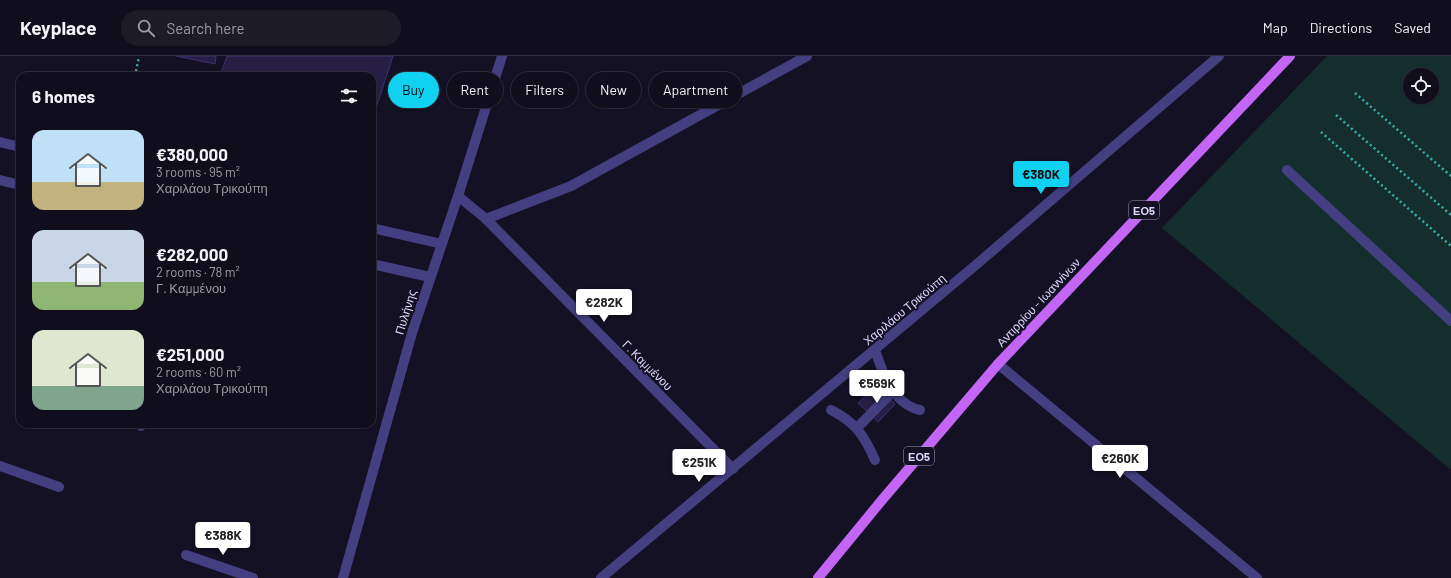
<!DOCTYPE html>
<html lang="en">
<head>
<meta charset="utf-8">
<style>
  :root { --surface:#100d1c; --page:#1e1b29; --text:#f1f3f6; --muted:#9c9ca3; --line:#302d3b; --accent:#10d1ef }
  body { margin:0; font-family:Barlow,sans-serif; background:var(--page); color:var(--text); height:100vh; display:flex; flex-direction:column; font-size:15px; white-space:nowrap }
  * { box-sizing:border-box; margin:0 }
  p { font-size:13px; color:var(--muted) }
  .icon { flex:none; width:22px; height:22px; fill:none; stroke:currentColor; stroke-width:2; stroke-linecap:round; stroke-linejoin:round }
  .map { position:relative; flex:1; overflow:hidden }
  .drawer { position:absolute; left:16px; top:16px; width:360px; height:356px; display:flex; flex-direction:column; background:var(--surface); border-radius:12px; box-shadow:0 1px 3px #0004,0 0 0 1px var(--line) }
  .drawer>* { flex:none }
  .hud { position:absolute; left:388px; top:16px; width:380px; height:36px; display:flex; gap:8px }
  .fabs { position:absolute; left:1403px; top:12px; display:grid; gap:8px }
  .fabs a { display:grid; place-items:center; width:36px; height:36px; border-radius:50%; background:var(--surface); box-shadow:0 1px 3px #0004,0 0 0 1px var(--line); font-size:20px }
  .price { position:absolute; translate:-50% -34px; padding:0 9px; border-radius:4px; background:#fff; color:#222; font-size:13px; line-height:26px; filter:drop-shadow(0 1px 2px #0008) }
  .price::after { content:''; position:absolute; left:50%; top:24px; width:12px; height:9px; margin-left:-6px; background:inherit; clip-path:polygon(0 0,100% 0,50% 100%) }
  .price.active { background:var(--accent); color:#111 }
  ul { padding:0; list-style:none }
  li { display:flex; align-items:center; gap:12px; height:100px; padding:0 16px }
  li span { display:grid; place-items:center; flex:none; width:112px; height:80px; border-radius:12px; color:#555 }
  li>.icon { margin-inline-start:auto }
  span .icon { width:48px; height:48px; fill:#fffc; stroke-width:1 }
  li b { font-size:17px }
  h2 { display:flex; justify-content:space-between; align-items:center; height:48px; padding:0 16px; font-size:17px }
  .chip { padding:0 14px; border-radius:18px; background:var(--surface); box-shadow:0 1px 3px #0004,0 0 0 1px var(--line); font-size:14px; line-height:36px }
  .chip.active { background:var(--accent); color:#111 }
  header { display:flex; align-items:center; gap:24px; box-sizing:border-box; height:56px; padding:0 20px; background:var(--surface); border-bottom:1px solid var(--line) }
  header strong { font-size:19px }
  nav { display:flex; gap:22px; margin-inline-start:auto; font-size:14px }
  .search { width:280px; height:36px; background:var(--page); display:flex; align-items:center; gap:10px; box-sizing:border-box; padding:0 14px; border-radius:22px; color:var(--muted); font-size:15px }
  .map>svg:first-child { display:block }
</style>
</head>
<body>
<header>
<strong>Keyplace</strong>
<div class="search"><svg class="icon" aria-label="search" viewBox="0 0 24 24"><circle cx="10" cy="10" r="6"/><path d="M15 15l6 6"/></svg>Search here</div>
<nav><a>Map</a><a>Directions</a><a>Saved</a></nav>
</header>
<div class="map">
<svg width="1451" height="522" viewBox="0 0 1451 522">
  <rect width="100%" height="100%" fill="#151125"/>
  <path fill="#142e2e" fill-rule="evenodd" d="M1327,0H1451V414L1162,172ZM1410,19H1432V41H1410Z"/>
  <g fill="#271e45" stroke="#40326f">
    <path d="M176,0H216L215,8Z"/>
    <path d="M227,0H393L372,64V20H220Z"/>
    <path d="M876,330L895,348L878,366L858,347Z"/>
  </g>
  <g fill="none" stroke-linecap="round" stroke-linejoin="round">
    <g stroke="#38b0ad" stroke-width="2.5" stroke-dasharray="2 3" stroke-linecap="butt">
      <path d="M135,20L139,1"/>
      <path d="M1355,37L1451,120"/>
      <path d="M1336,59L1451,159"/>
      <path d="M1321,76L1451,190"/>
    </g>
    <g stroke="#443f81" stroke-width="10">
      <path d="M0,86L20,91"/>
      <path d="M1287,114L1451,265"/>
      <path d="M0,124L20,129"/>
      <path d="M458,140L486,163L733,413"/>
      <path d="M486,163L571,130L807,0"/>
      <path d="M372,172L442,188"/>
      <path d="M372,208L430,221"/>
      <path d="M875,294C883,318 893,348 920,354"/>
      <path d="M998,308L1257,522"/>
      <path d="M831,354C855,366 864,379 875,404"/>
      <path d="M141,370L142,368"/>
      <path d="M857,372L893,335"/>
      <path d="M0,410L59,431"/>
      <path d="M186,499L253,522"/>
      <path d="M343,522L412,277L458,140L502,0"/>
      <path d="M601,522L977,208L1219,0"/>
    </g>
    <path stroke="#c466f5" stroke-width="10" d="M818,522L882,444L998,308L1290,0"/>
  </g>
  <g text-anchor="middle" dominant-baseline="central" stroke-width="4" stroke-linejoin="round" paint-order="stroke">
    <g fill="#151125" stroke="#a19cbc" stroke-width="1">
      <rect x="1129" y="145" width="30" height="18" rx="3"/>
      <rect x="904" y="391" width="30" height="18" rx="3"/>
    </g>
    <g font-size="11" font-weight="bold" fill="#ddd7fc">
      <text x="1144" y="154">ΕΟ5</text>
      <text x="919" y="400">ΕΟ5</text>
    </g>
    <g font-size="12" fill="#ddd7fc" stroke="#151125">
      <text transform="translate(1038 246) rotate(-47)">Αντιρρίου - Ιωαννίνων</text>
      <text transform="translate(904 253) rotate(-40)">Χαριλάου Τρικούπη</text>
      <text transform="translate(405 256) rotate(-73)">Πυλήνης</text>
      <text transform="translate(648 309) rotate(45)">Γ. Καμμένου</text>
    </g>
  </g>
</svg>
<div class="fabs">
<a><svg class="icon" aria-label="locate" viewBox="0 0 24 24"><circle cx="12" cy="12" r="6"/><path d="M12 2v4M12 18v4M2 12h4M18 12h4"/></svg></a>
</div>
<b class="price active" style="left:1041px;top:139px">€380K</b>
<b class="price" style="left:604px;top:267px">€282K</b>
<b class="price" style="left:877px;top:348px">€569K</b>
<b class="price" style="left:1120px;top:423px">€260K</b>
<b class="price" style="left:699px;top:427px">€251K</b>
<b class="price" style="left:223px;top:500px">€388K</b>
<div class="hud">
<a class="chip active">Buy</a>
<a class="chip">Rent</a>
<a class="chip">Filters</a>
<a class="chip">New</a>
<a class="chip">Apartment</a>
</div>
<section class="drawer">
<h2>6 homes<svg class="icon" aria-label="filters" viewBox="0 0 24 24"><path d="M4 7h16M4 17h16"/><circle cx="9" cy="7" r="2"/><circle cx="15" cy="17" r="2"/></svg></h2>
<ul>
<li><span style="background:linear-gradient(#bfe0f5 65%,#c2b280 0)"><svg class="icon" aria-label="home" viewBox="0 0 24 24"><path d="M3 11l9-7 9 7M6 9v11h12V9"/></svg></span><div><b>€380,000</b><p>3 rooms · 95 m²</p><p>Χαριλάου Τρικούπη</p></div></li>
<li><span style="background:linear-gradient(#c9d6e8 65%,#8fb573 0)"><svg class="icon" aria-label="home" viewBox="0 0 24 24"><path d="M3 11l9-7 9 7M6 9v11h12V9"/></svg></span><div><b>€282,000</b><p>2 rooms · 78 m²</p><p>Γ. Καμμένου</p></div></li>
<li><span style="background:linear-gradient(#dfe7d0 70%,#7fa58c 0)"><svg class="icon" aria-label="home" viewBox="0 0 24 24"><path d="M3 11l9-7 9 7M6 9v11h12V9"/></svg></span><div><b>€251,000</b><p>2 rooms · 60 m²</p><p>Χαριλάου Τρικούπη</p></div></li>
</ul>
</section>
</div>
</body>
</html>
